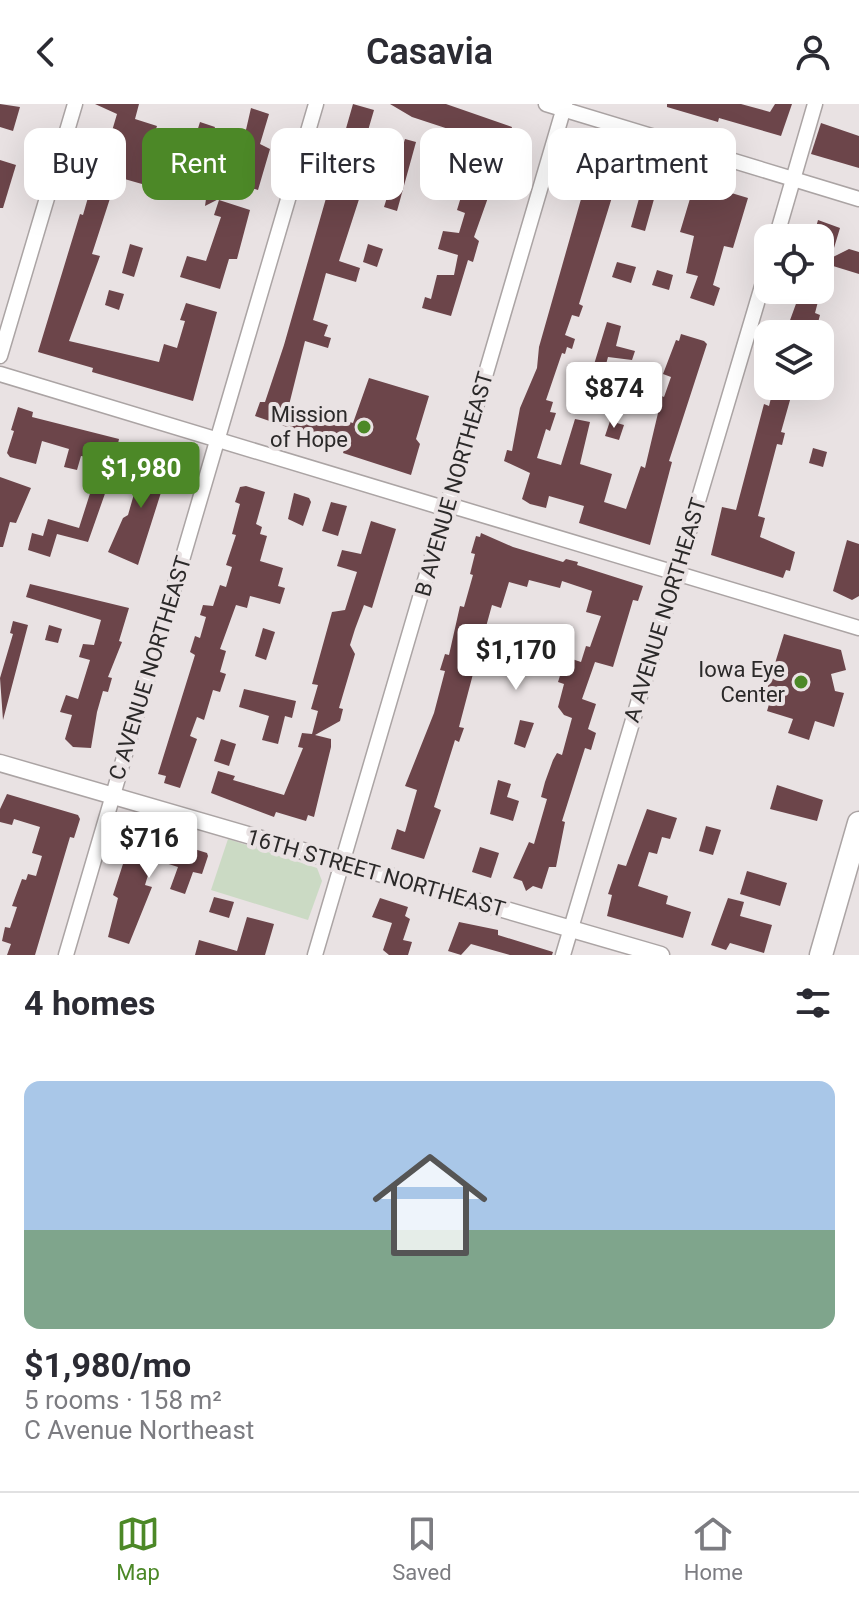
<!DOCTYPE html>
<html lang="en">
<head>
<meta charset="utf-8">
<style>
  :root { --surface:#fff; --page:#f2f2f3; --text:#2b2b33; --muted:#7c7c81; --line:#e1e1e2; --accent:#4c8827 }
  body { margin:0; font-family:Roboto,sans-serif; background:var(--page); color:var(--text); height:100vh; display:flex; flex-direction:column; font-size:30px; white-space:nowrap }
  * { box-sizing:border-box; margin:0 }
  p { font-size:26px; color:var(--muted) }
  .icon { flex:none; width:44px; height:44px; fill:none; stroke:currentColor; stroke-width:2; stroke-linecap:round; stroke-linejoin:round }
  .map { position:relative; height:851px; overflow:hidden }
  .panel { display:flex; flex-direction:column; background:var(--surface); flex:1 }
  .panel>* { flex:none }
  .top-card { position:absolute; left:24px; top:24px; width:812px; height:72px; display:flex; gap:16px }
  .fabs { position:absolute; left:754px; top:120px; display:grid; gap:16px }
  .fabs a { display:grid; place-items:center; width:80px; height:80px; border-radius:16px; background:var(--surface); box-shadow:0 8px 32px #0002; font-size:40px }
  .price { position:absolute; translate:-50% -68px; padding:0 18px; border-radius:8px; background:#fff; color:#222; font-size:26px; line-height:52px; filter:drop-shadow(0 2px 4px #0008) }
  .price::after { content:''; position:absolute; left:50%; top:48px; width:24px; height:18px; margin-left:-12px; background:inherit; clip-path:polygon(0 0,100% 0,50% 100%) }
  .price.active { background:var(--accent); color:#fff }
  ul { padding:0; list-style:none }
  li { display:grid; align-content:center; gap:16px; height:424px; padding:0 24px }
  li+li { border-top:2px solid var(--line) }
  li span { display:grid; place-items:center; height:248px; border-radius:16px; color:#555 }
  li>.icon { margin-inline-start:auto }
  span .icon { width:144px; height:144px; fill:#fffc; stroke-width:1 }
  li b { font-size:34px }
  h2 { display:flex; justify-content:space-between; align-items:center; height:96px; padding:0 24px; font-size:34px }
  .pill { padding:0 28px; border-radius:16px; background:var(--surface); box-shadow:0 8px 32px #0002; font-size:28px; line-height:72px }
  .pill.active { background:var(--accent); color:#fff }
  header { display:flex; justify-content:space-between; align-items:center; height:104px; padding:0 24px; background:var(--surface); font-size:36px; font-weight:600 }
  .dock { display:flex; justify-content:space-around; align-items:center; height:112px; border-top:2px solid var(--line); background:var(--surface); font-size:22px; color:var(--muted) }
  .dock a { display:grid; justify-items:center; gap:4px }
  .dock .active { color:var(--accent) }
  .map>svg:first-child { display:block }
</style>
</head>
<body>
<header><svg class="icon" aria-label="back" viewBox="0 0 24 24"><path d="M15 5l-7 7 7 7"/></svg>Casavia<svg class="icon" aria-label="person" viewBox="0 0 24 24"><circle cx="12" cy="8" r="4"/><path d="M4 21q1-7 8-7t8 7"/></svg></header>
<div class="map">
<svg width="859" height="851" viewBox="0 0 859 851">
  <rect width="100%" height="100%" fill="#e9e2e3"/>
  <path fill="#cbdac4" d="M228,735L317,764L322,777L308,816L211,786Z"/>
  <g fill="#6c454a">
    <path d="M0,0L20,3L13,27L0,23Z"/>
    <path d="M95,0H139L135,15L157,22L152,37L169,41L163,62L155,60L149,82L121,74L119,80L115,79L92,150L100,152L69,237L159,258L164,240L177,244L185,217L180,216L186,199L217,208L193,297L92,268L93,264L38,248L80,110L83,111L89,90L93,91L117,10Z"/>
    <path d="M353,0L374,6L360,54L364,55L359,69L371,78L368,88L362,86L339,157L360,164L356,178L326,169L313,216L328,221L324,232L331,234L328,244L305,237L289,301L353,319L369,274L429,292L416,335L420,340L411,371L343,349L345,343L255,312L260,298H265L284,241Z"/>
    <path d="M390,0H446L512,23L507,42L503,40L493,73L484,70L490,88L474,133L479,137L473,158L468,156L451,212L422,204L425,193L431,195L437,171H454L458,151L438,145L443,127L459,129L465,109L457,106L467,73L473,75L485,37L412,13Z"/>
    <path d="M667,0H741L770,8L775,0H792L781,32L719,14L718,18L667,3Z"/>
    <path d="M251,4L269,10L260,40L270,45L258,86L244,82L205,102L208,81L198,78L203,64L206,65L208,56L237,65Z"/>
    <path d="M200,18L215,23L210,39L195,34Z"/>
    <path d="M821,19L859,32V64L811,50Z"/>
    <path d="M405,35L416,38L397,107L384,103Z"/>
    <path d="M600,51L637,62L639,53L670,62L661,90L656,88L645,127L631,123L642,84L617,77L579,200L583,202L579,213L572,211L565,231L575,235L572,245L567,243L565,250L562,249L546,296L553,298L550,308L556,309L550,327L546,325L537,354L561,361L575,315L590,318L580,360L612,370L604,398L626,405L641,362L645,364L658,309L651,307L652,301L621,292L625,277L664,293L671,273L663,270L676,236L679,237L681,230L704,237L707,240L669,357L672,358L650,441L579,419L584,402L549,392L546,404L530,400L522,395L530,369L504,357L507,346L512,347L520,304L537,264L539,243L587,74L591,75Z"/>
    <path d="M0,56L16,61L3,104H0Z"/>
    <path d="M695,78L748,94L733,144L724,142L713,181L720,184L714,202L690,194L698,172L686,169L694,132L680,128Z"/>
    <path d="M219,96L250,106L237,155H229L220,185L180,173L187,152L206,157L221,113L214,111Z"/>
    <path d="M818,116L840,124L831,154L849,145L859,148V170L833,162L823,196L820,190L815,209L820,211L815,230H785L801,186H820V134H813Z"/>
    <path d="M130,140L143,144L134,173L122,169Z"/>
    <path d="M368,140L383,145L377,163L363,158Z"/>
    <path d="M617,158L636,163L631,179L612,173Z"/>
    <path d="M657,166L673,171L669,186L652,181Z"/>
    <path d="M109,186L124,190L119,206L105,201Z"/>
    <path d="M607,218L621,222L616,242L635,247L632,256L608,253L598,290L579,285L585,265L592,267Z"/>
    <path d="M774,282H794L781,328L785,329L782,341L777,340L758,412L765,414L760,433L795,448L790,467L786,466L783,474L711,451L722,403L736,406L764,300L769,302Z"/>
    <path d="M18,303L33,308L32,313L119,335L114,358L81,352L77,366L64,363L69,345L42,337L36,360L10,353L7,349L14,327L11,326Z"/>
    <path d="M610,317L624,321L619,336L605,332Z"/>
    <path d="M813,344L827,348L823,363L809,359Z"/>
    <path d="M146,348L171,357L138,461L108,448L123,414L128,411Z"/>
    <path d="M0,373L31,384L16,419L10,418L3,443H0Z"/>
    <path d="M94,377L108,381L88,438L57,430L50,453L28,446L32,429L43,432L48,415L79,424Z"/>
    <path d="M246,382L265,388L256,420L262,423L260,430L267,432L260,457L283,464L278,482L285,484L280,500L250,492L247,504L236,501L220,545L226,547L220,568L226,570L220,588L213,586L204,616L197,613L190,632L197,635L180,684L164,679L166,672L158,670L195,551L190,548L195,532L200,534L206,513L200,511L203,501L213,502L220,481L226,483L232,463L226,461L236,431L232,430L240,400L235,398L240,383Z"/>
    <path d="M294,389L309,394L311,398L303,422L288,415Z"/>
    <path d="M331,398L347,402L338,432L322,427Z"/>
    <path d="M371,417L396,425L372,504L364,501L355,525L350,541L355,550L339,604L343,605L340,617L315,631L331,635V643L314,713L308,711L306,717L276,708L274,713L211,689L218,667L235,672L233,676L284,691L303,644L298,643L302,629L312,630L318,607L311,605L318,581L312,580L332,508L345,506L357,468L337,462L342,446L361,450Z"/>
    <path d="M481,429L513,443L563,458L566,455L578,458L577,461L643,482L638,497L633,496L613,563L595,558L582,595L596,600L588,625L596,629L591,646L585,644L562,717L565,718L556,763H549L542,785L533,782L526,787L522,777L513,774L529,738L534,740L547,695L541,693L545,678L553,656L557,649L562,651L572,614L564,611L558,603L564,580L558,578L566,553L581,558L586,542L590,543L601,512L586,508L592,487L562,477L560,484L529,476L527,483L509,478L501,504L492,501L484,530L497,536L494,548L484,547L476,571L473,570L459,623L464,624L459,638L455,636L434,703L441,706L424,755L391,745L397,725L405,728L417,686L405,682L434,609L445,567L440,566L445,550L449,551L460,502L464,503L473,471L470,470L475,450L471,449L476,432L480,433Z"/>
    <path d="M847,436L859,440V492L852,496L833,487Z"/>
    <path d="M30,480L129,504L119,537L122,538L108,573L112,574L108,588L103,587L97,608L91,644L73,643L65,635L72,611L60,608L66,591L78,595L90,556L79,553L83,540L94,541L101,516L26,493Z"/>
    <path d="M13,517L28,521L3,616L0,574L13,530L10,529Z"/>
    <path d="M49,521L62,525L58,539L45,536Z"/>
    <path d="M263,524L275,528L266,556L255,552Z"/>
    <path d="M784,530L841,546L846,566L831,570L835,587L844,589L834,623L815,617L809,636L788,629L793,615L767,607L770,597L764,595Z"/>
    <path d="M244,585L296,597L292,614L285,612L278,640L262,636L269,612L239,603Z"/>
    <path d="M520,616L534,619L525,644L514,640Z"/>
    <path d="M221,635L236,640L229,662L214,657Z"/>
    <path d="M498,676L511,680L507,693L519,697L513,717L490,710Z"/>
    <path d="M777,681L823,696L817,717L770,705Z"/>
    <path d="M7,690L78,711L80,715L74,734L70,733L35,851H7L11,840L2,837L5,823L10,824L17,803L12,802L22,775L26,776L28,770L36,772L42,752L32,749L40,723L14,715L12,721L0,718V705Z"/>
    <path d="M647,705L677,714L670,735L662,733L657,750L649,748L638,782L668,792L666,800L691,808L683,834L607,812L612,791L608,790L618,760L626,762Z"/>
    <path d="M706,722L721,726L713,751L699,747Z"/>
    <path d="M132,732L171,741L172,738L207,749L208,752L202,770L193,768L185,790L170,785L178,763L153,755L145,781L152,783L129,840L108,833L118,794L113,791Z"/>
    <path d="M480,743L499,749L491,774L472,768Z"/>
    <path d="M747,767L787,779L780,802L740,790Z"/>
    <path d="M214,793L234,798L229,814L209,808Z"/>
    <path d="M380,794L408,803L405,812L410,815L403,836L412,838L408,851H389L383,846L392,819L372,813Z"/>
    <path d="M728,794L744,798L740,812L772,821L764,849L730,839L726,846L711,841Z"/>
    <path d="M247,813L274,820L265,851H195L199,836L237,847Z"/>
    <path d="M459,818L498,826V831L553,848L552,851H510L471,840L461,851L448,847Z"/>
  </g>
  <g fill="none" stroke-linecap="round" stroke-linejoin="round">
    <defs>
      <g id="minor">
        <path d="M546,0L859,95"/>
        <path d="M776,134L815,0"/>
        <path d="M0,252L75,0"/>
        <path d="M0,270L447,405"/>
        <path d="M449,401L859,524"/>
        <path d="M66,851L316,0"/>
        <path d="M315,851L565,0"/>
        <path d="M563,851L768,162"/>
      </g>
      <path id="tertiary" d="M0,659L661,851"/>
      <path id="primary" d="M821,851L859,719"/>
    </defs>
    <use href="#minor" stroke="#aba4a4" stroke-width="17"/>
    <use href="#tertiary" stroke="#aba4a4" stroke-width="19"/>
    <use href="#primary" stroke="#aba4a4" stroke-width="25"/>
    <use href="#minor" stroke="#fff" stroke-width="14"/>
    <use href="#tertiary" stroke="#fff" stroke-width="16"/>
    <use href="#primary" stroke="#fff" stroke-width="22"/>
  </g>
  <g fill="#4c8827" stroke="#e9e2e3" stroke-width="3">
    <circle cx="364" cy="323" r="8"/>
    <circle cx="801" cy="578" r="8"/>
  </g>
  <g text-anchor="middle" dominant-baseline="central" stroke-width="8" stroke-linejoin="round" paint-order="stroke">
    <g font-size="22" fill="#2b2929" stroke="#e9e2e3" text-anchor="end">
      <text x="348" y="310">Mission<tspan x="348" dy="25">of Hope</tspan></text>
      <text x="785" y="565">Iowa Eye<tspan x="785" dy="25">Center</tspan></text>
    </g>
    <g font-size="22" fill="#2b2929" stroke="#e9e2e3">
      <text transform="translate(454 380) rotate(-74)">B AVENUE NORTHEAST</text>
      <text transform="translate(665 506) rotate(-73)">A AVENUE NORTHEAST</text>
      <text transform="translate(150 564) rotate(-73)">C AVENUE NORTHEAST</text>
      <text transform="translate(376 769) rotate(16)">16TH STREET NORTHEAST</text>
    </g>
  </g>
</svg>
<div class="fabs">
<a><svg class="icon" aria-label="locate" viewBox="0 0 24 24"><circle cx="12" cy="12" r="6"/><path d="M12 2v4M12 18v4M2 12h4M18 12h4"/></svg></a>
<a><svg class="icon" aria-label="layers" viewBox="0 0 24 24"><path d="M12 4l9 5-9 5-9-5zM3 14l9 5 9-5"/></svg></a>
</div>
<b class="price" style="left:614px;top:326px">$874</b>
<b class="price active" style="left:141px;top:406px">$1,980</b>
<b class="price" style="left:516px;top:588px">$1,170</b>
<b class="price" style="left:149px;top:776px">$716</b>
<div class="top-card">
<a class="pill">Buy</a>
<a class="pill active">Rent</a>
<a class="pill">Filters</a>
<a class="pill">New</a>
<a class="pill">Apartment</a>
</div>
</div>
<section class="panel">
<h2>4 homes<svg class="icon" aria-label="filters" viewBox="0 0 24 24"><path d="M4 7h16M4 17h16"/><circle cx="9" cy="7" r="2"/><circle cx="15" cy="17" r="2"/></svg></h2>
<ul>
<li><span style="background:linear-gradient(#a9c7e8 60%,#7fa58c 0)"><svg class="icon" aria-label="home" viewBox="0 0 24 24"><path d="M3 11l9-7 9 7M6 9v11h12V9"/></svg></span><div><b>$1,980/mo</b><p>5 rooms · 158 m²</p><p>C Avenue Northeast</p></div></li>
</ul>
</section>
<nav class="dock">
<a class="active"><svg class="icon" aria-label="map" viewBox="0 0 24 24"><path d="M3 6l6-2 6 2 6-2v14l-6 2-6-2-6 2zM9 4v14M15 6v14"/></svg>Map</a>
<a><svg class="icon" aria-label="saved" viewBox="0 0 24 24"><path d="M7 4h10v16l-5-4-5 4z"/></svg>Saved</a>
<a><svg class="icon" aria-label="home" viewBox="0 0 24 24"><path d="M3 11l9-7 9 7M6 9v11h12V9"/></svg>Home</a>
</nav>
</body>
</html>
